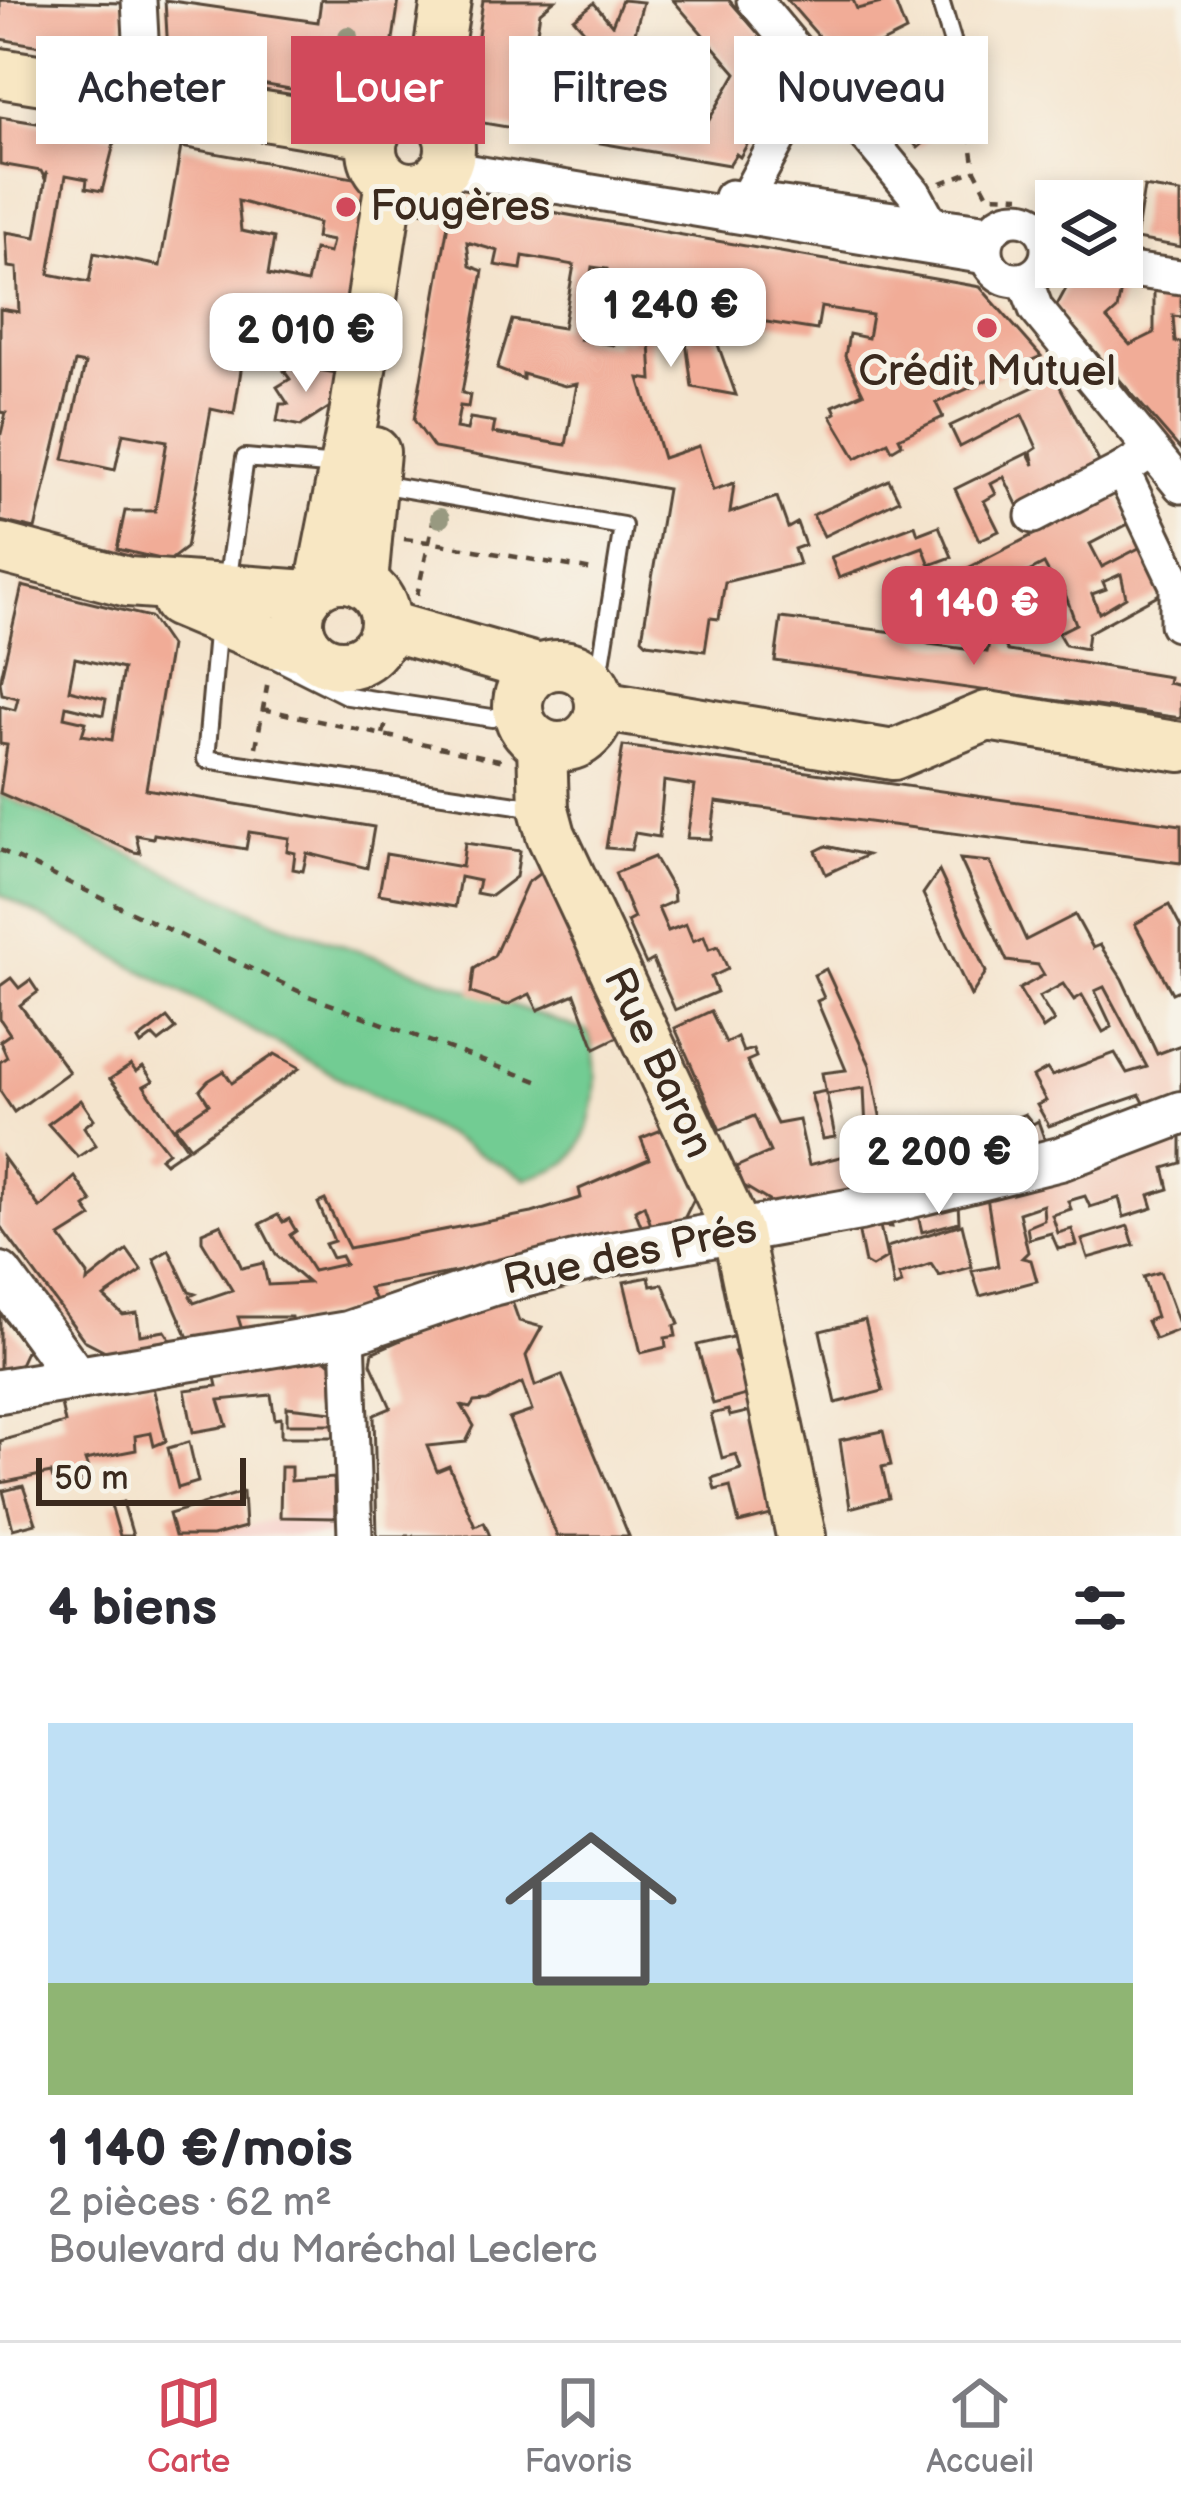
<!DOCTYPE html>
<html lang="fr">
<head>
<meta charset="utf-8">
<style>
  :root { --surface:#fff; --page:#f7f7f7; --text:#2b2b33; --muted:#7c7c81; --line:#e1e1e2; --accent:#d1495b }
  body { margin:0; font-family:"Balsamiq Sans",sans-serif; background:var(--page); color:var(--text); height:100vh; display:flex; flex-direction:column; font-size:45px; white-space:nowrap }
  * { box-sizing:border-box; margin:0 }
  p { font-size:39px; color:var(--muted) }
  .icon { flex:none; width:66px; height:66px; fill:none; stroke:currentColor; stroke-width:2; stroke-linecap:round; stroke-linejoin:round }
  .map { position:relative; height:1536px; overflow:hidden }
  .panel { display:flex; flex-direction:column; background:var(--surface); flex:1 }
  .panel>* { flex:none }
  .banner { position:absolute; left:36px; top:36px; width:1110px; height:108px; display:flex; gap:24px }
  .tools { position:absolute; left:1035px; top:180px; display:grid; gap:24px }
  .tools a { display:grid; place-items:center; width:108px; height:108px; border-radius:0px; background:var(--surface); box-shadow:0 6px 18px #0003; font-size:60px }
  .scale { position:absolute; left:36px; bottom:30px; width:210px; box-sizing:border-box; padding-left:12px; border:6px solid #3b2a1e; border-top:0; font-size:33px; line-height:42px; white-space:nowrap; color:#3b2a1e; -webkit-text-stroke:9px #f7f3e8; paint-order:stroke }
  .price { position:absolute; translate:-50% -102px; padding:0 27px; border-radius:24px; background:#fff; color:#222; font-size:39px; line-height:78px; filter:drop-shadow(0 3px 6px #0008) }
  .price::after { content:''; position:absolute; left:50%; top:72px; width:36px; height:27px; margin-left:-18px; background:inherit; clip-path:polygon(0 0,100% 0,50% 100%) }
  .price.active { background:var(--accent); color:#fff }
  ul { padding:0; list-style:none }
  li { display:grid; align-content:center; gap:24px; height:636px; padding:0 48px }
  li span { display:grid; place-items:center; height:372px; border-radius:0px; color:#555 }
  li>.icon { margin-inline-start:auto }
  span .icon { width:216px; height:216px; fill:#fffc; stroke-width:1 }
  li b { font-size:51px }
  h2 { display:flex; justify-content:space-between; align-items:center; height:144px; padding:0 48px; font-size:51px }
  .chip { padding:0 42px; border-radius:0px; background:var(--surface); box-shadow:0 6px 18px #0003; font-size:42px; line-height:108px }
  .chip.active { background:var(--accent); color:#fff }
  .tabs { display:flex; justify-content:space-around; align-items:center; height:168px; border-top:3px solid var(--line); background:var(--surface); font-size:33px; color:var(--muted) }
  .tabs a { display:grid; justify-items:center; gap:6px }
  .tabs .active { color:var(--accent) }
  .map>svg:first-child { display:block }
</style>
</head>
<body>
<div class="map">
<svg width="1181" height="1536" viewBox="0 0 1181 1536">
  <rect width="100%" height="100%" fill="#f7f3e8"/>
  <filter id="ink" filterUnits="userSpaceOnUse"><feTurbulence type="fractalNoise" baseFrequency=".00833" numOctaves="2"/><feDisplacementMap in="SourceGraphic" scale="24" xChannelSelector="R" yChannelSelector="G"/><feConvolveMatrix kernelMatrix="1 2 1 2 8 2 1 2 1" color-interpolation-filters="sRGB"/></filter>
  <filter id="wash" filterUnits="userSpaceOnUse"><feTurbulence type="fractalNoise" baseFrequency=".004" numOctaves="4" result="noise"/><feDisplacementMap in="SourceGraphic" scale="48" xChannelSelector="R" yChannelSelector="G"/><feGaussianBlur stdDeviation="2.7" result="paint"/><feColorMatrix in="noise" values="0 0 0 0 0 0 0 0 0 0 0 0 0 0 0 0 0 1.4 0 .05"/><feComposite in="paint" operator="in"/></filter>
  <g filter="url(#wash)">
    <rect width="100%" height="100%" fill="#f4e4cd"/>
    <path fill="#f7d0ca" d="M280,1517L335,1518L336,1536H212Z"/>
    <path fill="#72cc93" stroke="#567b58" stroke-width="3" d="M0,794L279,923L588,1032C602,1066 597,1131 570,1160C561,1169 539,1174 527,1179L0,894Z"/>
    <g id="blocks">
      <g fill="#f1ac97" fill-rule="evenodd">
        <path d="M0,0L122,3L124,47L110,58L0,39Z"/>
        <path d="M165,0L318,22L321,0H399L383,105L186,71L168,53Z"/>
        <path d="M483,0H555L540,12L529,84L570,87L596,95L595,99L709,120L736,73L673,0H729L786,65L780,75L785,77L740,157L736,154L729,165L466,120Z"/>
        <path d="M622,0L643,2L622,82L598,78L606,55L574,19L594,3L612,25Z"/>
        <path d="M787,0H853L857,9L894,0L906,31L842,63Z"/>
        <path d="M889,58L929,103L956,81L962,110L918,148L856,78Z"/>
        <path d="M0,117L116,136L102,191L86,188L87,179L66,175L49,274L89,282L94,253L160,266L181,147L370,181L342,341L302,333L300,345L255,337L249,365L242,364L234,414L211,409L186,548L169,561L117,549L125,511H155L167,441L123,433L115,470L64,459L85,364L75,362L35,529L0,521V438L6,413L0,412V309L19,312L17,268L8,267L6,232L36,237L47,172L44,177L41,171L0,164ZM238,201L318,223L316,238L332,241L329,253L314,250L307,283L268,275L274,238L241,231Z"/>
        <path d="M1144,187L1181,193V247L1136,239Z"/>
        <path d="M460,196L980,287L1041,356L936,403L943,417L899,438L902,444L892,450L888,442L856,458L831,416L836,413L833,406L863,393L845,356L849,334L868,338L872,315L821,307L817,330L729,316L725,309L706,311L736,395L692,387L686,341L693,339L674,280L647,282L652,380L639,378L663,458L699,446L713,490L734,483L730,513L777,497L788,528L797,523L805,545L794,549L799,564L725,582L719,619L710,618L705,651L647,643L642,638L667,489L434,448L414,420L452,201ZM467,242L498,251L495,265L521,269L523,256L574,265L563,328L512,320L497,369L523,379V374L565,386L577,384L566,445L493,433L495,422L470,418L467,430L456,428L460,406L468,407L470,395L462,393L483,271L470,266ZM592,267L607,269L608,301L628,303L630,341L616,339L614,345L580,339Z"/>
        <path d="M1075,272L1123,280L1117,310L1107,319L1130,345L1154,333V285L1181,290V317L1173,316L1175,342H1181V450L1056,307Z"/>
        <path d="M293,366L337,373L330,407L301,426L277,421L280,404H288L277,387L290,379L284,371Z"/>
        <path d="M1055,377L1104,471L1021,513L1004,477L991,484L996,494L984,501L999,531L979,540L955,489L1028,453L1034,465L1031,452L1037,448L1022,415L960,447L950,426Z"/>
        <path d="M889,480L899,500L824,536L813,515Z"/>
        <path d="M1115,493L1130,523L1090,544L1102,567L1143,546L1165,591L1088,633L1086,649L1065,645L1058,633L1076,624L1063,588L1058,590L1044,564L1017,578L1028,600L990,619L979,598L949,615L933,586ZM1121,574L1126,597L1099,613L1092,594L1106,589L1103,582Z"/>
        <path d="M915,525L918,534L939,526L952,557L930,565L923,547L839,578L831,557Z"/>
        <path d="M22,586L150,617L170,646L146,789L374,827L367,868L307,853L303,871L293,869L295,853L287,851L289,838L249,832L246,849L154,834L153,838L136,835L140,853L134,852L0,793L7,745L0,744V706L15,710L18,698L2,694L0,682ZM75,658L123,669L112,740L82,735L86,722L64,717L66,706L103,715L106,699L69,690Z"/>
        <path d="M781,618L902,633L929,644L987,652L989,643H1003L1008,651L1169,677L1168,683L1181,686V718L775,661Z"/>
        <path d="M623,746L1181,825V863L716,802L711,839L687,838L695,786L664,781L659,837L635,833L631,850L606,848Z"/>
        <path d="M465,843L520,851L516,877L491,896L476,893L479,881L460,877L455,907L379,894L386,854L462,867Z"/>
        <path d="M826,846L867,855L826,874L816,851Z"/>
        <path d="M654,857L673,890L674,901L658,908L668,931L686,924L693,941L704,936L709,949L718,946L728,969L711,977L717,992L675,1010L653,960L646,964L627,922L634,918L615,873Z"/>
        <path d="M960,859L990,862L1026,940L1075,915L1093,948L1100,945L1122,979L1157,1054L1181,1045V1101L1150,1114L1140,1095L1049,1126L1037,1105L1046,1101L1033,1077L1047,1069L1052,1076L1115,1053L1127,1073L1147,1067L1104,987L1095,991L1112,1027L1103,1032L1082,995L1074,1000L1063,984L1039,997L1054,1021L1043,1029L1019,989L1044,975L1038,965L1007,961Z"/>
        <path d="M548,867L622,1035L595,1048L575,994L538,1010L530,994L507,1005L471,993L474,969L494,956L527,883Z"/>
        <path d="M939,871L986,972L971,996L923,894Z"/>
        <path d="M1169,905L1181,928V989L1172,993L1135,924Z"/>
        <path d="M826,969L870,1065L894,1186L782,1209L744,1186L736,1167L770,1152L754,1116L720,1130L675,1028L711,1011L726,1043L737,1037L743,1052L753,1049L756,1057L747,1061L757,1084L777,1124L799,1120L809,1165L867,1150L864,1088L826,1094L822,1073L846,1070L817,1001L824,998L814,975Z"/>
        <path d="M11,978L19,988L30,980L38,992L20,1005L69,1072L14,1112L0,1091V1062L7,1057L0,1041L10,1034L0,1019V986Z"/>
        <path d="M167,1018L176,1029L159,1042L153,1036L141,1045L138,1040Z"/>
        <path d="M275,1054L300,1068L190,1147L175,1127L209,1104L200,1090L208,1081L224,1071L232,1083Z"/>
        <path d="M131,1065L136,1072L143,1067L153,1081L144,1086L187,1148L165,1163L160,1158L168,1152L110,1079Z"/>
        <path d="M826,1091L835,1137L823,1139L811,1094Z"/>
        <path d="M81,1100L94,1119L84,1127L96,1145L78,1157L48,1124Z"/>
        <path d="M1025,1114L1033,1124L1038,1121L1048,1149L954,1175L945,1134L968,1130L971,1135Z"/>
        <path d="M664,1129L694,1199L679,1229L654,1234L644,1205L635,1210L645,1236L640,1238L369,1288L377,1304L292,1323L291,1317H238L243,1333L190,1342L154,1259L169,1250L189,1292L195,1294L190,1296L194,1303L232,1290L202,1241V1232L221,1224L242,1268L263,1263L268,1285L308,1283L276,1255L260,1224L278,1215L283,1222L289,1219L296,1231L290,1235L313,1271L345,1264L341,1256L332,1258L325,1244L334,1241L318,1203L325,1200L349,1248L532,1213L581,1198L579,1189L649,1159L641,1138Z"/>
        <path d="M1181,1134V1163L1164,1168L1169,1189L1149,1195L1153,1208L1124,1217L1119,1198L1090,1207L1085,1196L1068,1201L1071,1209L1052,1215L1058,1233L1072,1229L1077,1245L1058,1249L1051,1233L1029,1239L1027,1227L1044,1220L1043,1205L1019,1213L1028,1252L1022,1258L1031,1260L1037,1281L980,1296L972,1271L998,1266L987,1197Z"/>
        <path d="M3,1157L40,1208L75,1177L92,1202L85,1207L92,1217L60,1237L88,1275L87,1282L127,1250L142,1271L104,1297L123,1315L137,1313L140,1335L165,1331L174,1345L113,1355L84,1340L0,1226Z"/>
        <path d="M958,1203L959,1222L922,1232L917,1211Z"/>
        <path d="M890,1217L892,1227L880,1226L887,1258L872,1267L865,1263L857,1224Z"/>
        <path d="M962,1224L972,1267L939,1276L931,1264L899,1275L902,1284L894,1287L887,1247Z"/>
        <path d="M1128,1226L1134,1245L1088,1258L1082,1240Z"/>
        <path d="M1160,1272L1181,1329L1155,1339L1147,1321L1156,1317L1143,1277Z"/>
        <path d="M649,1277L651,1286L663,1284L679,1324L674,1326L676,1336L665,1338L666,1347L641,1353L624,1282Z"/>
        <path d="M509,1293L519,1321L542,1327L526,1356L535,1386L562,1375L629,1536H557L509,1419L532,1411L522,1383L487,1401L474,1402L470,1408L462,1406L474,1426L466,1442L427,1446L437,1471L449,1466L475,1526L484,1522L490,1536H377L374,1415L391,1408L371,1363L373,1352Z"/>
        <path d="M0,1313L27,1349L16,1373L0,1376Z"/>
        <path d="M865,1320L883,1391L836,1403L820,1331Z"/>
        <path d="M737,1336L740,1350L734,1352L750,1394L713,1404L697,1345Z"/>
        <path d="M323,1357L331,1364L333,1412L287,1407V1424H333L334,1437H281V1418L275,1419L271,1395L219,1400L227,1426L193,1432L185,1390L217,1386L214,1373Z"/>
        <path d="M152,1383L166,1441L154,1446L151,1433L135,1436L136,1450L85,1460L90,1474L81,1476L84,1484L78,1486L75,1476L54,1482L51,1473L1,1483L0,1441L65,1423L60,1400Z"/>
        <path d="M728,1410L730,1416L755,1410L779,1513L739,1523L730,1486L715,1490L712,1478L741,1469L736,1454L722,1458L711,1414Z"/>
        <path d="M883,1431L891,1465L882,1467L889,1498L850,1508L840,1440Z"/>
        <path d="M189,1442L198,1482L178,1488L168,1448Z"/>
        <path d="M281,1467H291V1481L334,1478L335,1518L280,1517Z"/>
        <path d="M23,1486L36,1523L13,1529L3,1491Z"/>
        <path d="M243,1492L245,1527L212,1536H175L169,1514Z"/>
        <path d="M123,1502L133,1536H120L111,1505Z"/>
      </g>
    </g>
  </g>
  <g filter="url(#ink)">
    <use href="#blocks" fill-opacity="0" stroke="#574638" stroke-width="3"/>
    <g fill="none" stroke-linecap="round" stroke-linejoin="round">
      <defs>
        <g id="service">
          <path d="M940,0L952,40"/>
          <path d="M379,484L623,526L597,689"/>
          <path d="M227,584L245,458L338,466"/>
          <path d="M218,622L206,759L537,808"/>
          <path d="M276,660L348,696L492,718L518,710"/>
        </g>
        <g id="minor">
          <path d="M139,0L145,114"/>
          <path d="M754,0L914,193L931,224"/>
          <path d="M446,168L986,257"/>
          <path d="M731,197L990,232"/>
          <path d="M747,197L816,69"/>
          <circle cx="1017" cy="249" r="31"/>
          <path d="M1109,267L1181,277"/>
          <path d="M1025,280L1036,309L1181,486"/>
          <path d="M1150,452L1122,470L1177,585V624"/>
          <path d="M1033,516L1122,470"/>
          <path d="M348,1333L355,1536"/>
        </g>
        <g id="tertiary">
          <path d="M0,1274L76,1378"/>
          <path d="M0,1391L348,1333L492,1284L606,1255L859,1209L1060,1159L1181,1113"/>
        </g>
        <g id="secondary">
          <path d="M0,73L375,134"/>
          <circle cx="411" cy="148" r="39"/>
          <path d="M429,113L446,0"/>
          <path d="M0,548L128,582L308,595"/>
          <circle cx="342" cy="621" r="43"/>
          <path d="M321,583L354,415L390,181"/>
          <path d="M363,583L375,452"/>
          <path d="M177,602L275,643L307,646"/>
          <path d="M385,625L540,669"/>
          <circle cx="559" cy="706" r="41"/>
          <path d="M600,706L893,755L987,716L1181,747"/>
          <path d="M542,744L544,809L551,835L737,1231L801,1536"/>
        </g>
      </defs>
      <use href="#service" stroke="#574638" stroke-width="22"/>
      <use href="#minor" stroke="#574638" stroke-width="39"/>
      <use href="#tertiary" stroke="#574638" stroke-width="48"/>
      <use href="#secondary" stroke="#574638" stroke-width="54"/>
      <g stroke="#574638" stroke-width="4.5" stroke-dasharray="9 9" stroke-linecap="butt">
        <path d="M959,62L975,170L988,195L1020,196"/>
        <path d="M941,183L975,170"/>
        <path d="M434,516L429,542L593,570"/>
        <path d="M404,539L429,542L417,595"/>
        <path d="M263,709L504,761"/>
        <path d="M383,734L386,723"/>
        <path d="M256,747L268,681"/>
        <path d="M0,850L311,997L542,1083"/>
      </g>
      <use href="#service" stroke="#fff" stroke-width="16"/>
      <use href="#minor" stroke="#fff" stroke-width="33"/>
      <use href="#tertiary" stroke="#fff" stroke-width="42"/>
      <use href="#secondary" stroke="#f8e7c3" stroke-width="48"/>
    </g>
    <g fill="#989980">
      <circle cx="348" cy="36" r="10"/>
      <circle cx="440" cy="518" r="10"/>
    </g>
  </g>
  <g fill="#d1495b" stroke="#f7f3e8" stroke-width="4.5">
    <circle cx="346" cy="207" r="12"/>
    <circle cx="987" cy="328" r="12"/>
  </g>
  <g text-anchor="middle" dominant-baseline="central" stroke-width="10" stroke-linejoin="round" paint-order="stroke">
    <g font-size="42" fill="#3b2a1e" stroke="#f7f3e8" text-anchor="start">
      <text x="370" y="207">Fougères</text>
      <text x="987" y="372" text-anchor="middle">Crédit Mutuel</text>
    </g>
    <g font-size="42" fill="#3b2a1e" stroke="#f7f3e8">
      <text transform="translate(658 1063) rotate(65)">Rue Baron</text>
      <text transform="translate(630 1255) rotate(-12)">Rue des Prés</text>
    </g>
  </g>
</svg>
<div class="tools">
<a><svg class="icon" aria-label="layers" viewBox="0 0 24 24"><path d="M12 4l9 5-9 5-9-5zM3 14l9 5 9-5"/></svg></a>
</div>
<div class="scale">50 m</div>
<b class="price" style="left:671px;top:370px">1 240 €</b>
<b class="price" style="left:306px;top:395px">2 010 €</b>
<b class="price active" style="left:974px;top:668px">1 140 €</b>
<b class="price" style="left:939px;top:1217px">2 200 €</b>
<div class="banner">
<a class="chip">Acheter</a>
<a class="chip active">Louer</a>
<a class="chip">Filtres</a>
<a class="chip">Nouveau</a>
</div>
</div>
<section class="panel">
<h2>4 biens<svg class="icon" aria-label="filters" viewBox="0 0 24 24"><path d="M4 7h16M4 17h16"/><circle cx="9" cy="7" r="2"/><circle cx="15" cy="17" r="2"/></svg></h2>
<ul>
<li><span style="background:linear-gradient(#bfe0f5 70%,#8fb573 0)"><svg class="icon" aria-label="home" viewBox="0 0 24 24"><path d="M3 11l9-7 9 7M6 9v11h12V9"/></svg></span><div><b>1 140 €/mois</b><p>2 pièces · 62 m²</p><p>Boulevard du Maréchal Leclerc</p></div></li>
</ul>
</section>
<nav class="tabs">
<a class="active"><svg class="icon" aria-label="map" viewBox="0 0 24 24"><path d="M3 6l6-2 6 2 6-2v14l-6 2-6-2-6 2zM9 4v14M15 6v14"/></svg>Carte</a>
<a><svg class="icon" aria-label="saved" viewBox="0 0 24 24"><path d="M7 4h10v16l-5-4-5 4z"/></svg>Favoris</a>
<a><svg class="icon" aria-label="home" viewBox="0 0 24 24"><path d="M3 11l9-7 9 7M6 9v11h12V9"/></svg>Accueil</a>
</nav>
</body>
</html>
